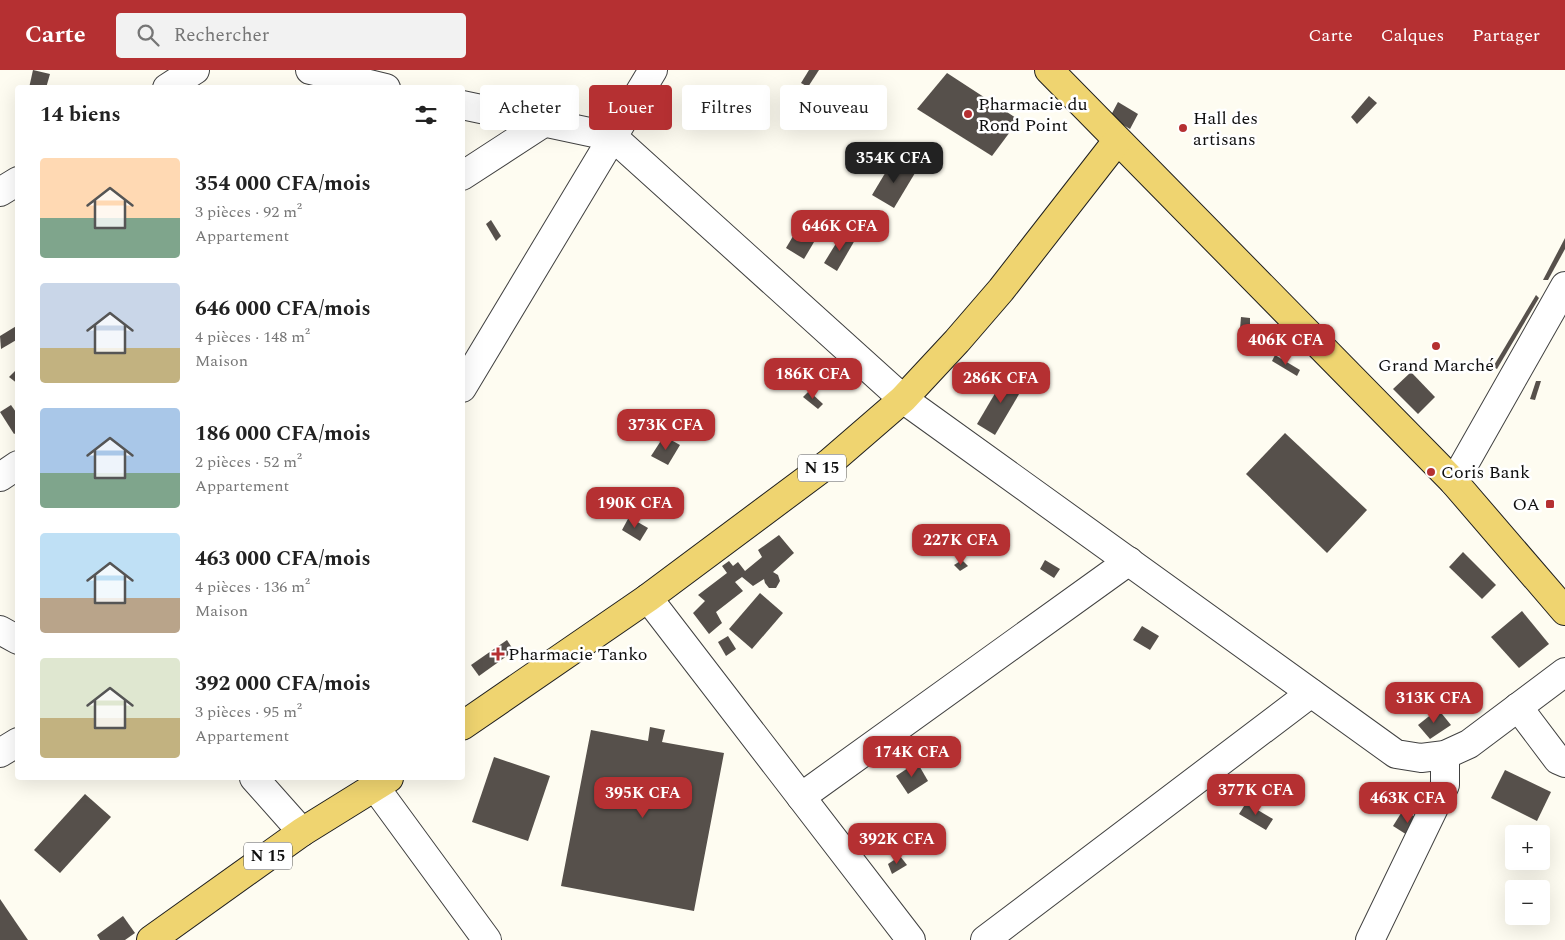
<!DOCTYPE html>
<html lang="fr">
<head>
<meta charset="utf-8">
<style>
  :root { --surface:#fff; --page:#f2f2f2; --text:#222; --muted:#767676; --accent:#b53032 }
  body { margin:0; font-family:Spectral,serif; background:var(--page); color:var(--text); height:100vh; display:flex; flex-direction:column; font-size:19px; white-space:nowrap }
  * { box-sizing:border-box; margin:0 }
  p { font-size:16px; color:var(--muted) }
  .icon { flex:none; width:28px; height:28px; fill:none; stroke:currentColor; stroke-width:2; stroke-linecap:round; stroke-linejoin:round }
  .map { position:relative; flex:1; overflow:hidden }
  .drawer { position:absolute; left:15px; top:15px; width:450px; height:695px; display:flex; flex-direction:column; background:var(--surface); border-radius:5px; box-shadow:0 5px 20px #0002 }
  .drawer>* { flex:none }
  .guide { position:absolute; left:480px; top:15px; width:475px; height:45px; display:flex; gap:10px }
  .fabs { position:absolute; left:1505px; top:755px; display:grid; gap:10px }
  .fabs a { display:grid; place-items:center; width:45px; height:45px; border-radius:5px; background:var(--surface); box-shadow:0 5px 20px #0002; font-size:25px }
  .price { position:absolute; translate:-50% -42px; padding:0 11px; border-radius:10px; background:var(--accent); color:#fff; font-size:16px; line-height:32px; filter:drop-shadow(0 1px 2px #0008) }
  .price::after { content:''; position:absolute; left:50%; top:30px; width:15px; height:11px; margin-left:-8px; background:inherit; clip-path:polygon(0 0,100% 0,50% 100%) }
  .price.selected { background:#222; color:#fff }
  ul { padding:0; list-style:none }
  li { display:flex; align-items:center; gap:15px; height:125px; padding:0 25px }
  li span { display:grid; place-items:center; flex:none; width:140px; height:100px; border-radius:5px; color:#555 }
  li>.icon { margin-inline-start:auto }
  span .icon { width:60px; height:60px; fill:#fffc; stroke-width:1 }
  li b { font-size:21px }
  h2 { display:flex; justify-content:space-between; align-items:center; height:60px; padding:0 25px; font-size:21px }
  .pill { padding:0 18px; border-radius:5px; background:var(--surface); box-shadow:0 5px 20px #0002; font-size:18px; line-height:45px }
  .pill.selected { background:var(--accent); color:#fff }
  header { display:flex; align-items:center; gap:30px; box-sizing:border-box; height:70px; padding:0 25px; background:var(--accent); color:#fff }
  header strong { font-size:24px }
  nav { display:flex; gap:28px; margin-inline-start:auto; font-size:18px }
  .search { width:350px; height:45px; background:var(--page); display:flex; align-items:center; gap:12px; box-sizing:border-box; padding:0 18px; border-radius:5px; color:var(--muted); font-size:19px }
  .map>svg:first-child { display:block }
</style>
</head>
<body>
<header>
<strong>Carte</strong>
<div class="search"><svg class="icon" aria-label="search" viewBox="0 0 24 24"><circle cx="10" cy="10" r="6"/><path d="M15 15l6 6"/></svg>Rechercher</div>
<nav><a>Carte</a><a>Calques</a><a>Partager</a></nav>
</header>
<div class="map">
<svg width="1565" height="870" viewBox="0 0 1565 870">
  <rect width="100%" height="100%" fill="#fefcf1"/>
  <g fill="#56504b">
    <path d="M33,0L50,4L46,18H29Z"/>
    <path d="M809,0H819L808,17L801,13Z"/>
    <path d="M947,3L1019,50L992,86L917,39Z"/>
    <path d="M1369,26L1377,33L1357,54L1351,47Z"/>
    <path d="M1118,32L1138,44L1130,59L1110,47Z"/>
    <path d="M893,90L915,103L894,138L872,125Z"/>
    <path d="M491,150L501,166L496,171L486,154Z"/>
    <path d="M799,156L817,167L804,189L786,178Z"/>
    <path d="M843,162L855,170L837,201L824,193Z"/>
    <path d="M1565,168V179L1548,210H1543Z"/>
    <path d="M1536,225L1539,228L1497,299L1493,297Z"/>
    <path d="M1241,247L1250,248V270L1239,271Z"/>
    <path d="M18,255V269L1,279L0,266Z"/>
    <path d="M1275,285L1300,300L1297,306L1272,291Z"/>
    <path d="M18,298V314L9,307Z"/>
    <path d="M1411,302L1435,327L1418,344L1393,319Z"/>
    <path d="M1007,303L1025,314L995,365L977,354Z"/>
    <path d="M1536,311H1541L1535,330L1530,329Z"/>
    <path d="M809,321L823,334L818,339L803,327Z"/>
    <path d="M11,335L18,345V362L14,364L0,342Z"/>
    <path d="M1285,363L1367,440L1327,483L1246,404Z"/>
    <path d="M664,366L680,375L668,395L651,386Z"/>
    <path d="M629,447L648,458L640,471L622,460Z"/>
    <path d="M779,465L794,483L773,502L778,505L780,511L776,518H769L765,513L764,509L753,516L742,507L735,512L743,521L716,542L722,553L709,564L693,543L705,531L698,525L727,503L722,496L729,491L733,496L738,492L745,501L762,487L758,480Z"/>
    <path d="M1463,482L1496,515L1482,529L1449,497Z"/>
    <path d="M962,490L968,496L960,501L954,495Z"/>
    <path d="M1045,490L1060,499L1054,508L1040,499Z"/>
    <path d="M760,523L783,543L752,579L729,559Z"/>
    <path d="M1522,541L1549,574L1519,598L1491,567Z"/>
    <path d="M1142,556L1159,566L1150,580L1133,570Z"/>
    <path d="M728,566L736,579L726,586L718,572Z"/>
    <path d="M507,570L514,581L479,606L471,595Z"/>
    <path d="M1438,639L1451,655L1430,669L1418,655Z"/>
    <path d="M650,657L665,660L662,672L724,683L694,841L561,816L591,660L648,671Z"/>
    <path d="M494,687L550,706L528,771L472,752Z"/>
    <path d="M917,692L928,711L908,724L896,706Z"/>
    <path d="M1505,700L1551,722L1537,751L1491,728Z"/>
    <path d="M85,724L111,747L60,803L34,780Z"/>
    <path d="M1246,733L1273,749L1266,760L1239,744Z"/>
    <path d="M1403,740L1422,751L1412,768L1393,756Z"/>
    <path d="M900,786L907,795L892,804L888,794Z"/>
    <path d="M0,829L28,870H0Z"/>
    <path d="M123,846L135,863L125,870H100L97,865Z"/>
  </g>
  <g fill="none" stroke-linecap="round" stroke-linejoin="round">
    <defs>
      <g id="minor">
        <path d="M310,0L386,18"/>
        <path d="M167,18L195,0"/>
        <path d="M462,35L613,67L903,329L1396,684L1421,688L1445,685L1469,674L1565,602"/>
        <path d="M462,106L545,52"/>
        <path d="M0,122L18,111"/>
        <path d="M462,318L653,0"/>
        <path d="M0,407L18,395"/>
        <path d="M1454,412L1565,216"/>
        <path d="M648,528L911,870"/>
        <path d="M0,560L18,570"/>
        <path d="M1518,637L1558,690L1565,693"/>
        <path d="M0,683L18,672"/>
        <path d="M254,708L302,762"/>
        <path d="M375,717L487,870"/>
        <path d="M801,727L1129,491"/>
        <path d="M985,870L1311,623"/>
        <path d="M1370,870L1445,715V685"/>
      </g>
      <g id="major">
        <path d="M1049,0L1454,412L1565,541"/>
        <path d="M462,656L648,528L829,393L903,329L957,271L1001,220L1117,71"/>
        <path d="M151,870L302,762L389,708"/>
      </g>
    </defs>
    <use href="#minor" stroke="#414141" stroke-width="30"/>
    <use href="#major" stroke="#1f1f1f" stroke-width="30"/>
    <use href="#minor" stroke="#fff" stroke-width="28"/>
    <use href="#major" stroke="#efd470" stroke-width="28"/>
  </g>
  <g fill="#b53032" stroke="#fff" stroke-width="2">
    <circle cx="968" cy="44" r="5"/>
    <circle cx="1183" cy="58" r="5"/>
    <circle cx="1436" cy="276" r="5"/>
    <circle cx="1431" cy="402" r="5"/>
    <rect x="1545" y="429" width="10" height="10" rx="2.5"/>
    <path d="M495.5 576.5h5v5h5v5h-5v5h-5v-5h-5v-5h5z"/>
  </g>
  <g text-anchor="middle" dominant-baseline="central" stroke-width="5" stroke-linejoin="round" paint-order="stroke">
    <g fill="#fff" stroke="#565656" stroke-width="1">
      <rect x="798" y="384.5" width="48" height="27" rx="4"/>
      <rect x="244" y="772.5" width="48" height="27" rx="4"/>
    </g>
    <g font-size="16" font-weight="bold" fill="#0e0e0e">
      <text x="822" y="398">N 15</text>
      <text x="268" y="786">N 15</text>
    </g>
    <g font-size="18" fill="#0e0e0e" stroke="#fff" text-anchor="start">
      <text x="978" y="34">Pharmacie du<tspan x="978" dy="21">Rond Point</tspan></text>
      <text x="1193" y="48">Hall des<tspan x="1193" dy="21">artisans</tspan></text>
      <text x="1436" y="295" text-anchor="middle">Grand Marché</text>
      <text x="1441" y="402">Coris Bank</text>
      <text x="1540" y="434" text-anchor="end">OA</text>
      <text x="508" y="584">Pharmacie Tanko</text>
    </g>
  </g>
</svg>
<div class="fabs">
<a>+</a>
<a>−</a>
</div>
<b class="price selected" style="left:894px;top:114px">354K CFA</b>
<b class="price" style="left:840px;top:182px">646K CFA</b>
<b class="price" style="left:1286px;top:296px">406K CFA</b>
<b class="price" style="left:813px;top:330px">186K CFA</b>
<b class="price" style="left:1001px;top:334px">286K CFA</b>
<b class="price" style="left:666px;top:381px">373K CFA</b>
<b class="price" style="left:635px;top:459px">190K CFA</b>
<b class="price" style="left:961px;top:496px">227K CFA</b>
<b class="price" style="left:1434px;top:654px">313K CFA</b>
<b class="price" style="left:912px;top:708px">174K CFA</b>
<b class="price" style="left:1256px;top:746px">377K CFA</b>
<b class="price" style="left:643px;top:749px">395K CFA</b>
<b class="price" style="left:1408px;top:754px">463K CFA</b>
<b class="price" style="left:897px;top:795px">392K CFA</b>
<div class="guide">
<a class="pill">Acheter</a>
<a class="pill selected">Louer</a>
<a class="pill">Filtres</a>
<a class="pill">Nouveau</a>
</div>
<section class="drawer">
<h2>14 biens<svg class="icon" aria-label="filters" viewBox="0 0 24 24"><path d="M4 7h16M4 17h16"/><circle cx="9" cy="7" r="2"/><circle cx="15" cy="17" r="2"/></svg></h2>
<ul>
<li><span style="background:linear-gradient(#ffd9b3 60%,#7fa58c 0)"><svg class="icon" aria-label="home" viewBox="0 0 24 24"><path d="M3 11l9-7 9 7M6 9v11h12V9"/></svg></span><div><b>354 000 CFA/mois</b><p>3 pièces · 92 m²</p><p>Appartement</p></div></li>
<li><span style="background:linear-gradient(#c9d6e8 65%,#c2b280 0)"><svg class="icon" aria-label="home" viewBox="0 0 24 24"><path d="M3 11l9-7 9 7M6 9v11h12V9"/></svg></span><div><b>646 000 CFA/mois</b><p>4 pièces · 148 m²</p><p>Maison</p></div></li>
<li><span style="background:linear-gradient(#a9c7e8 65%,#7fa58c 0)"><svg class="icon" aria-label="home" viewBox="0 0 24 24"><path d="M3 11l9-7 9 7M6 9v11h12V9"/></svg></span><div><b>186 000 CFA/mois</b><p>2 pièces · 52 m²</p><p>Appartement</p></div></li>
<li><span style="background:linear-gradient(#bfe0f5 65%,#b9a48a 0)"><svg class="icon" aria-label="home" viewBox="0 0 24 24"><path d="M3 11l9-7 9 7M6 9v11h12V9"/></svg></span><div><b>463 000 CFA/mois</b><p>4 pièces · 136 m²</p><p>Maison</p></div></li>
<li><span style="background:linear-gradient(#dfe7d0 60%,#c2b280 0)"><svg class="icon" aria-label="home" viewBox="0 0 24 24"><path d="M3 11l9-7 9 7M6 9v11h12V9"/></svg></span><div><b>392 000 CFA/mois</b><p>3 pièces · 95 m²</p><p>Appartement</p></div></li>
</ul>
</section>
</div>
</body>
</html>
